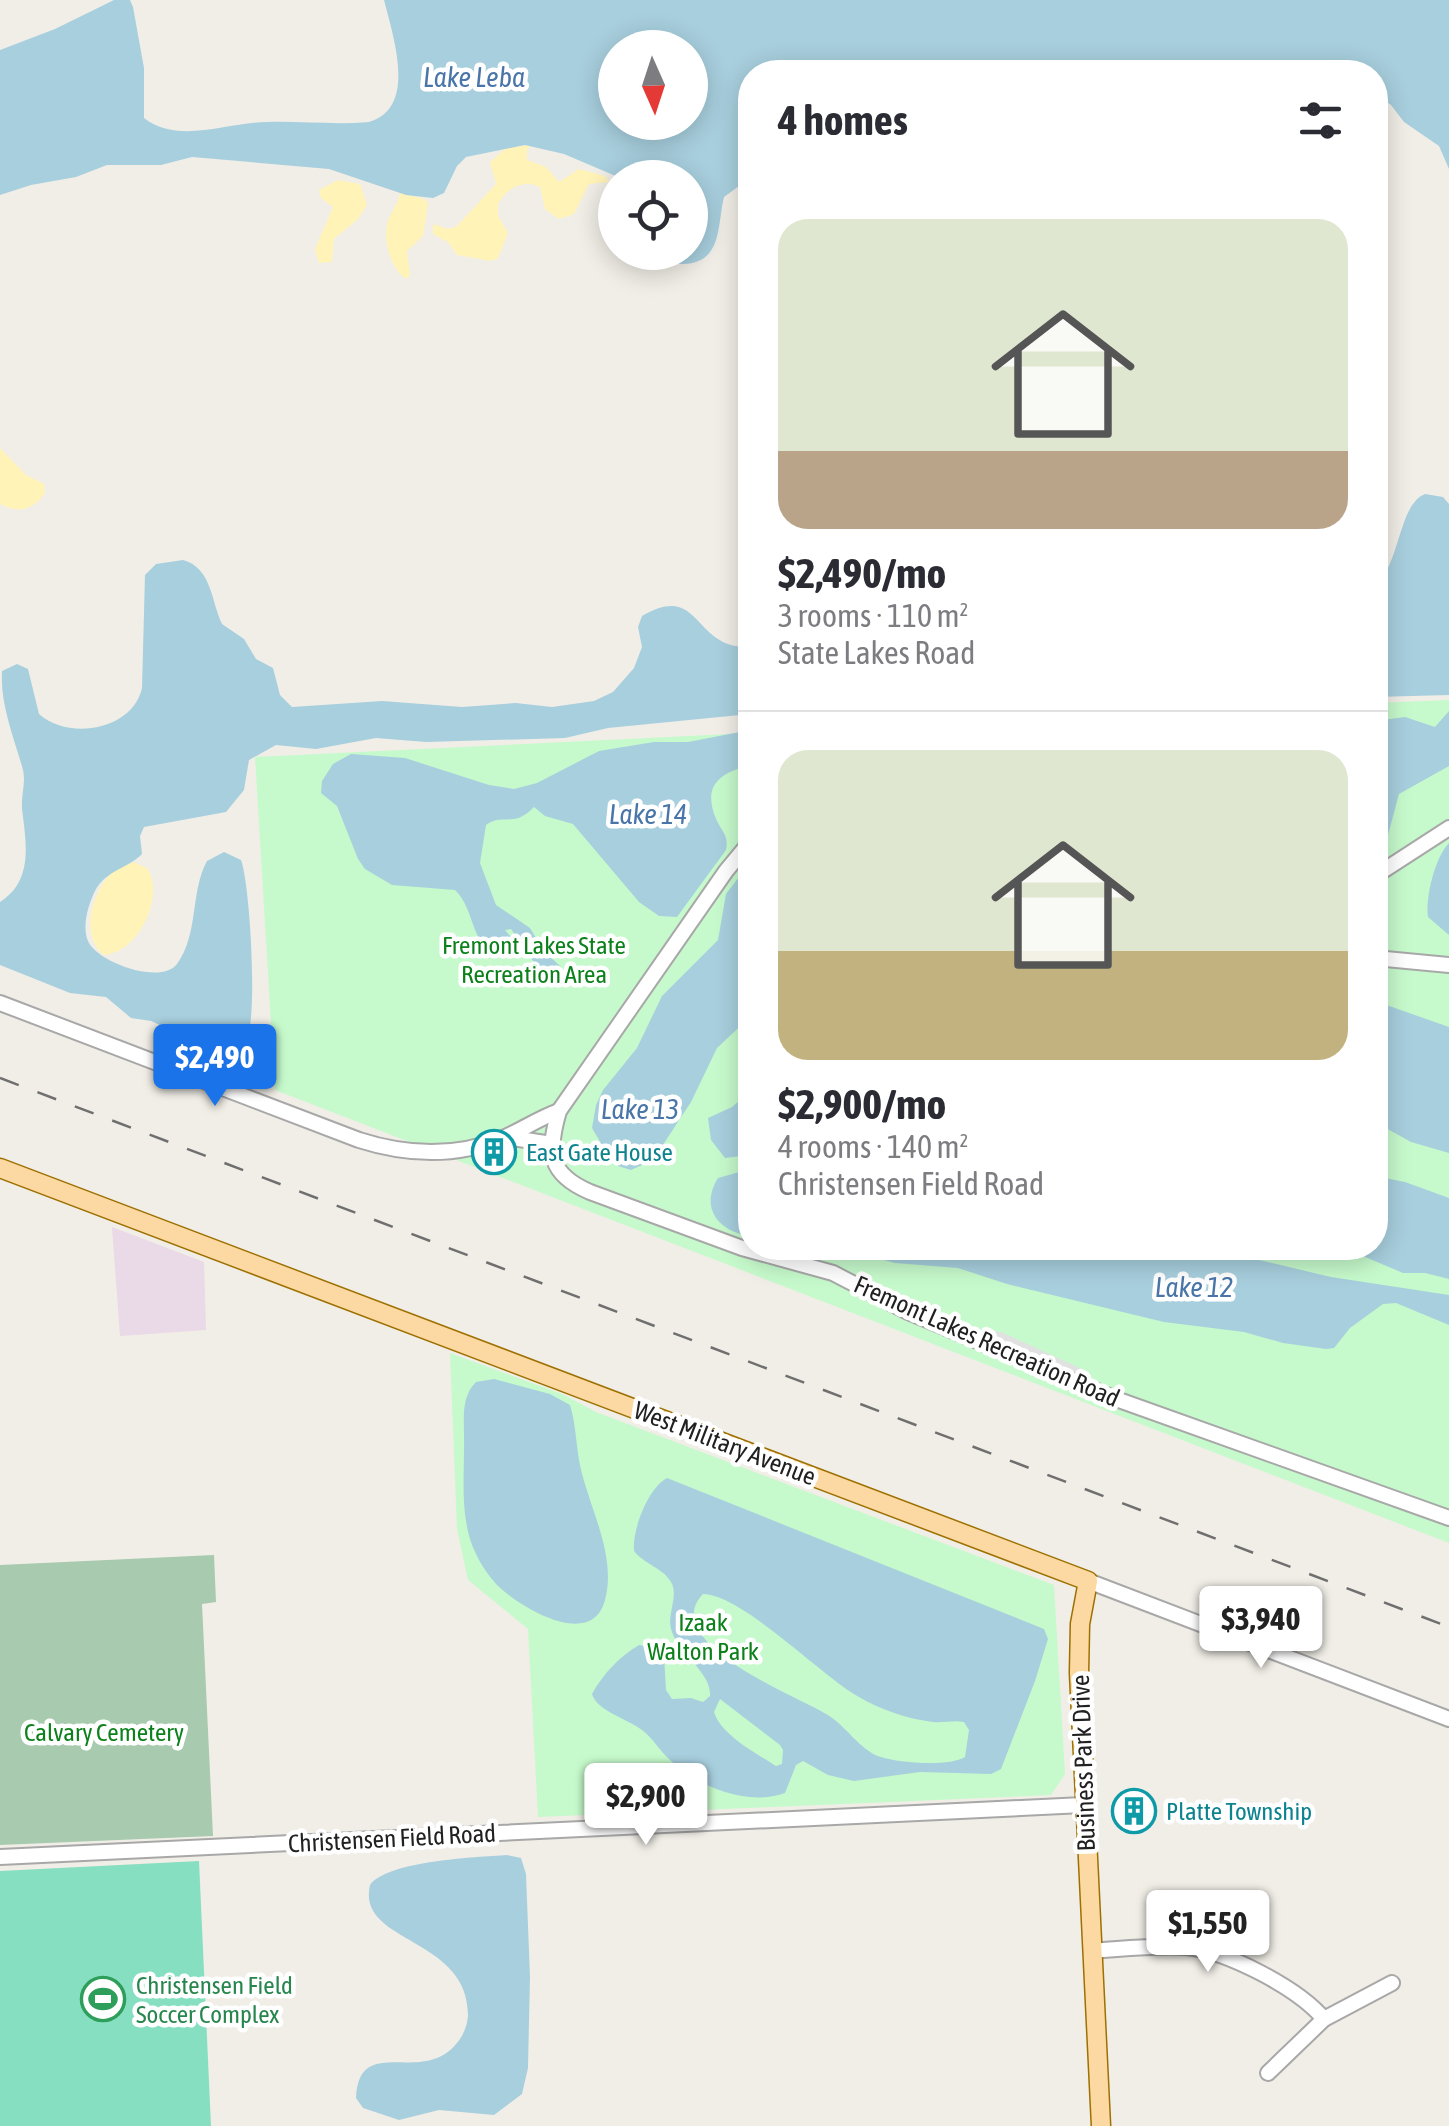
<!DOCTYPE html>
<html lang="en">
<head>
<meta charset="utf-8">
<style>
  :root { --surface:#fff; --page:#f7f7f7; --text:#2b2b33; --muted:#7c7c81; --line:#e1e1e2; --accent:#1a73e8 }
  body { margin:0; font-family:"Asap Condensed",sans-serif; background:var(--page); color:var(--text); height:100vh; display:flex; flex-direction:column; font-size:38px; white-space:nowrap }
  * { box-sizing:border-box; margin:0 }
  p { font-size:32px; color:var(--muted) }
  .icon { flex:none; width:55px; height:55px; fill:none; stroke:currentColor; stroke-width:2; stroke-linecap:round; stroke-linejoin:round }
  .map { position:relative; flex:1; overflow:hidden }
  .drawer { position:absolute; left:738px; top:60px; width:650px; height:1200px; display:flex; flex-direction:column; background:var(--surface); border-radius:40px; box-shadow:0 5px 25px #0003 }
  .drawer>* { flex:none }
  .needle { width:65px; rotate:177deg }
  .fabs { position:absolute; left:598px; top:30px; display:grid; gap:20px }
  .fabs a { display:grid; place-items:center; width:110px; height:110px; border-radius:50%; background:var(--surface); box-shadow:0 5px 25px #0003; font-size:50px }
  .price { position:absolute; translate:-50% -85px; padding:0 22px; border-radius:10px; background:#fff; color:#222; font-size:32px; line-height:65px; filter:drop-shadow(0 2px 5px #0008) }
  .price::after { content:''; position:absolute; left:50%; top:60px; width:30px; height:22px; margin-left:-15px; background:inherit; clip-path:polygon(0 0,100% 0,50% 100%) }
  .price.selected { background:var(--accent); color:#fff }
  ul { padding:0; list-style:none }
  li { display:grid; align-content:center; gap:20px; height:530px; padding:0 40px }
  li+li { border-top:2px solid var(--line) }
  li span { display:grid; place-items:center; height:310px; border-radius:30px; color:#555 }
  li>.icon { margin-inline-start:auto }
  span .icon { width:180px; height:180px; fill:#fffc; stroke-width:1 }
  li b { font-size:42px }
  h2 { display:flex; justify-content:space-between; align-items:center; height:120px; padding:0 40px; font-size:42px }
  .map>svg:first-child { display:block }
</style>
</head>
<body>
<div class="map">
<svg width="1449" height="2126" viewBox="0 0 1449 2126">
  <rect width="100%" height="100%" fill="#f1eee7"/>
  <path fill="#ead9e6" d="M112,1227L204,1262L206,1330L120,1336Z"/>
  <g fill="#fff3b8">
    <path d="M531,145L527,150V160L546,167L559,182L579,169L605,176L610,182L589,184L574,214L559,219L545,209L540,187C523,179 507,188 498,204V216L508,233L498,258L491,261L457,255L448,242L433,234V224L448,229L456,227L496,184L490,162L506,148Z"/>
    <path d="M338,180L360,184L367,205L358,219L334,239L332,262L319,263L315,249L333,207L321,198L319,190Z"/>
    <path d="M400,193L424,199L428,203L423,236L407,251L410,275L407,279C390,271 380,234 390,216C394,208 398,203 400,193Z"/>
    <path d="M0,448L26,475L44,484L45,493C33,510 19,514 0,504Z"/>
    <path d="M133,862L147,868C166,896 138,954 103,955C80,933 92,894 111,873C116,867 126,865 133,862Z"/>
  </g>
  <path fill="#a8caaf" d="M214,1555L216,1602L202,1604L213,1836L0,1845V1565Z"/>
  <g fill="#c6facc">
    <path d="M1449,700V1543L275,1090L255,757L750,733V1248H1375V703Z"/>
    <path d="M450,1353L562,1394L596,1412L1054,1585L1065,1774L1051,1795L538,1817L528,1629L468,1580L457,1529Z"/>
  </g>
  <path fill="#86dfc1" d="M199,1861L211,2126H0V1871Z"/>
  <path fill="#e1e1e1" d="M990,1331L1001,1332L1084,1370L1098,1392L969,1336Z"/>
  <g fill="#a8cfde" fill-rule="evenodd">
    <path d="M114,0H130L133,7L144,68V118C178,145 228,122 267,122C301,121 335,125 369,122C418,108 393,36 384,0H1449V169L1439,146L1404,122L1391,105L1375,93V72H750V178L724,197C717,225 723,263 683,264C672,264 663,260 654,253L690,252V178L618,177L564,154L525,145L466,157L457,166L444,193L433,198L406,195L329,169L192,157L161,165H107L76,177L31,185L0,195V50L55,29ZM615,48H690V122H615Z"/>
    <path d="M1425,494L1443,497L1449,504V695L1375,697V586C1401,563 1398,505 1425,494Z"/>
    <path d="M183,560C212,568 211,601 222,624L244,639L256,659L273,668L280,695L292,707L382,701L462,707L516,703L552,707L594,701L613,692L634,668L642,647L638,627L642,616C702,581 692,650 750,647V714L608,728L565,738L426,742L376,738L316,749L276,745L249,760L244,790L226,812L144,827L140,836L142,854C127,869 106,870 95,891C88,905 81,929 89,943C100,963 161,985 177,964C199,934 190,892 207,861L224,852L241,860C250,884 257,1010 248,1034C246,1041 244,1041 239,1046L232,1047L193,1040L151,1021L131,1018L106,997L70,993L0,965V902C34,881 26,842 22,809C21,795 26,783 23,770C14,737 0,705 2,671L17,664L28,669L39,714C69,741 133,730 142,688L145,575L156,564Z"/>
    <path d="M1449,711V766L1399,794L1388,835L1375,839V721L1405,717L1435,727Z"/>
    <path d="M750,730V765C720,773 702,785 716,819C722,832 729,835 726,850L677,917L659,916L639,902L573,824L545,816L534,807C513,829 503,812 486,825L480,863L496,905L530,928L544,951L561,967L562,976L555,982L547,981L511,929L505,930L516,943V948L503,949L497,956C470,943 475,909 455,890L392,885L365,869L358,859L337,806L321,793L322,781L333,764L351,754L405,758L489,785L514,789L537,783L599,751L654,742H688Z"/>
    <path d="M1449,843V935L1428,917C1425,898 1435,857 1449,843Z"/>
    <path d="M739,877L750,879V1017L717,1048L691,1102L653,1160L631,1170L618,1166L610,1159L592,1128L596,1105L603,1090L637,1048L662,996L718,940L726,894Z"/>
    <path d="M1375,1001L1449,1027V1153L1411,1142L1375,1122Z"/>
    <path d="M750,1092V1155L725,1158L711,1140L708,1118L732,1107Z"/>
    <path d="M750,1169V1236C719,1232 699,1208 718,1178Z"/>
    <path d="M1375,1176L1405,1182L1449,1198V1279L1425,1273H1403L1344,1248H1375Z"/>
    <path d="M838,1248H1208L1331,1277L1449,1295V1325L1396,1303L1383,1304L1350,1328L1334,1348L1326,1349L1283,1343L1244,1332L1164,1322L1007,1284L958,1268L895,1263Z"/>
    <path d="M494,1379L550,1394L570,1405C576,1424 576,1446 580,1465C589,1508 617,1555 605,1600C592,1651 519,1607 497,1585C489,1576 481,1565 476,1554C460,1522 464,1482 464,1448C465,1426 459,1398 476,1382Z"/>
    <path d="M667,1478L1044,1629L1048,1639L1035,1681L1001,1769L991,1774L920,1772L854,1781L828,1775L803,1761L796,1765L785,1793C746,1807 697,1786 669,1759C659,1750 653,1738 642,1730C628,1719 597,1711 592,1694C603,1674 620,1656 639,1645L651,1647L664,1656L666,1690L672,1699L691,1698L703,1702L710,1696C712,1672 677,1653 671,1629C667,1614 679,1595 671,1582C663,1568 644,1564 634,1551C632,1530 648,1488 667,1478ZM703,1594C743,1595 820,1675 859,1697C881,1710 908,1719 933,1722C944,1723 954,1720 964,1722L969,1730L965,1757C949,1767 899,1763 881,1757C860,1751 846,1725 826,1714C798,1697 657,1642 703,1594ZM720,1699L780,1745L783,1750L782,1764L776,1766C756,1753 721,1735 714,1712Z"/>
    <path d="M507,1855L521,1858L526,1874L530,1977L528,2068L522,2094L494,2115L439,2110L399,2120L363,2108L356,2098C359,2033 422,2086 456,2044C463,2036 467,2027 468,2016C469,1936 356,1944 370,1885C387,1861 476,1857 507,1855Z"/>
  </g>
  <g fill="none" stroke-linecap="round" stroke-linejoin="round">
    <defs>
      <g id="minor">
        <path d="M750,842L726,871L559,1111C547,1152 548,1174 590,1192L742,1248L833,1273L908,1312L1116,1399L1449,1518"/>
        <path d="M1375,876L1449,828"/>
        <path d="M1375,958L1449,965"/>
        <path d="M0,1003L359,1140C406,1155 455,1158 503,1138C522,1130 539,1118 559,1111"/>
        <path d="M506,1137L552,1144"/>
        <path d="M1088,1581L1449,1719"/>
        <path d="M0,1857L1083,1805"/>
        <path d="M1091,1951C1122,1949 1155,1945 1186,1947C1227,1951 1298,1988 1324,2019"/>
        <path d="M1268,2073L1324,2019L1392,1983"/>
      </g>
      <path id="major" d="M0,1168L1088,1581L1080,1624L1079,1673L1101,2126"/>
    </defs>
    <use href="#minor" stroke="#a8a8a8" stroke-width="18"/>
    <use href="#major" stroke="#9d7001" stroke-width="21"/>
    <use href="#minor" stroke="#fff" stroke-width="14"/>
    <use href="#major" stroke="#fcd9a2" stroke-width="18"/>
    <path stroke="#6f6f6f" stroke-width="2.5" stroke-dasharray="20 20" stroke-linecap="butt" d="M0,1078L1449,1627"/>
  </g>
  <defs>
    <symbol id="building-ring" viewBox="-11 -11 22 22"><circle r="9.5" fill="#fff" stroke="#0f9aa8" stroke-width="1.5"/><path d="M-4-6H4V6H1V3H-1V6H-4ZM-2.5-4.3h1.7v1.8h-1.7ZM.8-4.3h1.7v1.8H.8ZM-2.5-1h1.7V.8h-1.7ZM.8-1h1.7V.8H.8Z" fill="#0f9aa8"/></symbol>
    <symbol id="stadium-ring" viewBox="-11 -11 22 22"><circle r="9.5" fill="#fff" stroke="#2e9e5b" stroke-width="1.5"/><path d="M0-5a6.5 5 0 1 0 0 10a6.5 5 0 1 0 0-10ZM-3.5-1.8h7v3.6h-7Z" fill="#2e9e5b"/></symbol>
  </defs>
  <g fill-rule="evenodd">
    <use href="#building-ring" x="469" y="1127" width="50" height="50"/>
    <use href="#building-ring" x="1109" y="1786" width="50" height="50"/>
    <use href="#stadium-ring" x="78" y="1974" width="50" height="50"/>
  </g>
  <g text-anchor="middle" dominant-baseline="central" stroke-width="9" stroke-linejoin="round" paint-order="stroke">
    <g font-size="25" fill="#0c811b" stroke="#fff">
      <text x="534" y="945">Fremont Lakes State<tspan x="534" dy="29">Recreation Area</tspan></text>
      <text x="703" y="1622">Izaak<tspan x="703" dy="29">Walton Park</tspan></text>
      <text x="104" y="1732">Calvary Cemetery</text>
    </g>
    <g font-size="25" fill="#0d838f" stroke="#fff" text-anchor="start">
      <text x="526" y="1152">East Gate House</text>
      <text x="1166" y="1811">Platte Township</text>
    </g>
    <g font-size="25" fill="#212121" stroke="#fff">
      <text transform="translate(987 1341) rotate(24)">Fremont Lakes Recreation Road</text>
      <text transform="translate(725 1443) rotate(21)">West Military Avenue</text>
      <text transform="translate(1083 1763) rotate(-92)">Business Park Drive</text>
      <text transform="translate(392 1838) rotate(-3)">Christensen Field Road</text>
    </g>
    <g font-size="25" fill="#27864d" stroke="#fff" text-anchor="start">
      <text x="136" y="1985">Christensen Field<tspan x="136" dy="29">Soccer Complex</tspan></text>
    </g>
    <g font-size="28" font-style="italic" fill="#4975a9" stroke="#fff">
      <text x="474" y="77">Lake Leba</text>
      <text x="648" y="814">Lake 14</text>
      <text x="640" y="1109">Lake 13</text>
      <text x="1194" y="1287">Lake 12</text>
    </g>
  </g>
</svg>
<div class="fabs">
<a><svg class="needle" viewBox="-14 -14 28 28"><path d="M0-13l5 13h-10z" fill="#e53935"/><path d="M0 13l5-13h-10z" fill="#7c7c81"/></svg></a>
<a><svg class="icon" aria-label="locate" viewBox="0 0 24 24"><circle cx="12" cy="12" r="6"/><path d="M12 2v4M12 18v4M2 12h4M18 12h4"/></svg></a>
</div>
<b class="price selected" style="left:215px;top:1109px">$2,490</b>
<b class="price" style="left:1261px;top:1671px">$3,940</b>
<b class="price" style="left:646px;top:1848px">$2,900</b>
<b class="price" style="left:1208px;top:1975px">$1,550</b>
<section class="drawer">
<h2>4 homes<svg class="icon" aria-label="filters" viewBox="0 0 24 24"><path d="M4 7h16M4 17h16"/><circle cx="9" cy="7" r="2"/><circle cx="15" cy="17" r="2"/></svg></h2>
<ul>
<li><span style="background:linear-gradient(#dfe7d0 75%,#b9a48a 0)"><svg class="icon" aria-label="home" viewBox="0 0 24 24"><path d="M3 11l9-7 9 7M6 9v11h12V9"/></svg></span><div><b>$2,490/mo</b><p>3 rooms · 110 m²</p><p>State Lakes Road</p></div></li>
<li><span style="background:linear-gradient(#dfe7d0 65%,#c2b280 0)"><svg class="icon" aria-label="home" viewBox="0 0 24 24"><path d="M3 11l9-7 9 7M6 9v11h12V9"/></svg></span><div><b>$2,900/mo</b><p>4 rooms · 140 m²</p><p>Christensen Field Road</p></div></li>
</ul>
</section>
</div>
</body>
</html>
